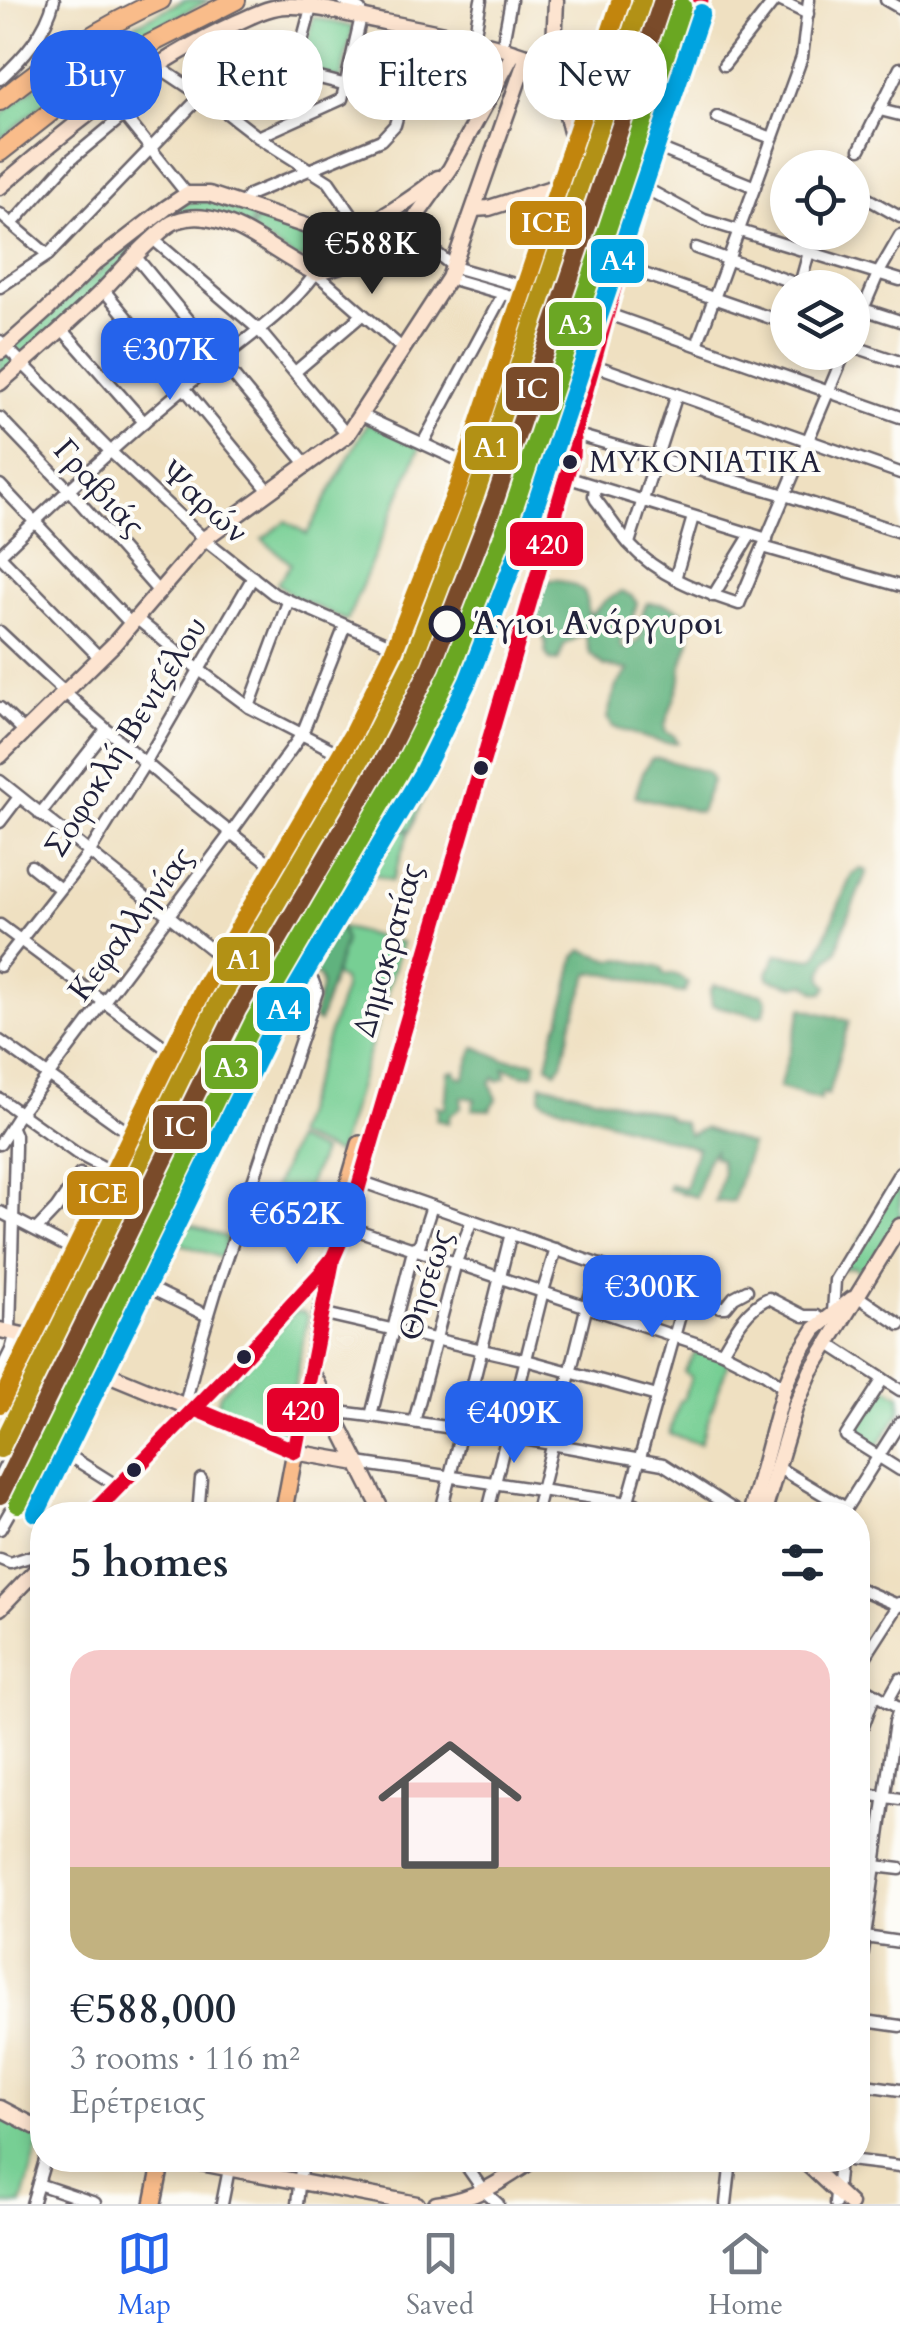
<!DOCTYPE html>
<html lang="en">
<head>
<meta charset="utf-8">
<style>
  :root { --surface:#fff; --page:#f2f2f3; --text:#1f2937; --muted:#747a83; --line:#e0e1e3; --accent:#2563eb }
  body { margin:0; font-family:Cardo,serif; background:var(--page); color:var(--text); height:100vh; display:flex; flex-direction:column; font-size:38px; white-space:nowrap }
  * { box-sizing:border-box; margin:0 }
  p { font-size:32px; color:var(--muted) }
  .icon { flex:none; width:55px; height:55px; fill:none; stroke:currentColor; stroke-width:2; stroke-linecap:round; stroke-linejoin:round }
  .map { position:relative; flex:1; overflow:hidden }
  .side { position:absolute; left:30px; top:1502px; width:840px; height:670px; display:flex; flex-direction:column; background:var(--surface); border-radius:40px; box-shadow:0 5px 15px #0003 }
  .side>* { flex:none }
  .hud { position:absolute; left:30px; top:30px; width:840px; height:90px; display:flex; gap:20px }
  .controls { position:absolute; left:770px; top:150px; display:grid; gap:20px }
  .controls a { display:grid; place-items:center; width:100px; height:100px; border-radius:50%; background:var(--surface); box-shadow:0 5px 15px #0003; font-size:50px }
  .price { position:absolute; translate:-50% -85px; padding:0 22px; border-radius:20px; background:var(--accent); color:#fff; font-size:32px; line-height:65px; filter:drop-shadow(0 2px 5px #0008) }
  .price::after { content:''; position:absolute; left:50%; top:60px; width:30px; height:22px; margin-left:-15px; background:inherit; clip-path:polygon(0 0,100% 0,50% 100%) }
  .price.on { background:#222; color:#fff }
  ul { padding:0; list-style:none }
  li { display:grid; align-content:center; gap:20px; height:530px; padding:0 40px }
  li span { display:grid; place-items:center; height:310px; border-radius:30px; color:#555 }
  li>.icon { margin-inline-start:auto }
  span .icon { width:180px; height:180px; fill:#fffc; stroke-width:1 }
  li b { font-size:42px }
  h2 { display:flex; justify-content:space-between; align-items:center; height:120px; padding:0 40px; font-size:42px }
  .chip { padding:0 35px; border-radius:40px; background:var(--surface); box-shadow:0 5px 15px #0003; font-size:35px; line-height:90px }
  .chip.on { background:var(--accent); color:#fff }
  .tabs { display:flex; justify-content:space-around; align-items:center; height:140px; border-top:2px solid var(--line); background:var(--surface); font-size:28px; color:var(--muted) }
  .tabs a { display:grid; justify-items:center; gap:5px }
  .tabs .on { color:var(--accent) }
  .map>svg:first-child { display:block }
</style>
</head>
<body>
<div class="map">
<svg width="900" height="2204" viewBox="0 0 900 2204">
  <rect width="100%" height="100%" fill="#fdfcf7"/>
  <filter id="ink" filterUnits="userSpaceOnUse"><feTurbulence type="fractalNoise" baseFrequency=".01" numOctaves="2"/><feDisplacementMap in="SourceGraphic" scale="20" xChannelSelector="R" yChannelSelector="G"/><feConvolveMatrix kernelMatrix="1 2 1 2 8 2 1 2 1" color-interpolation-filters="sRGB"/></filter>
  <filter id="wash" filterUnits="userSpaceOnUse"><feTurbulence type="fractalNoise" baseFrequency=".0048" numOctaves="4" result="noise"/><feDisplacementMap in="SourceGraphic" scale="40" xChannelSelector="R" yChannelSelector="G"/><feGaussianBlur stdDeviation="2.25" result="paint"/><feColorMatrix in="noise" values="0 0 0 0 0 0 0 0 0 0 0 0 0 0 0 0 0 1.4 0 .05"/><feComposite in="paint" operator="in"/></filter>
  <g filter="url(#wash)">
    <rect width="100%" height="100%" fill="#efe0c1"/>
    <g fill="#77cf94" stroke="#4c7868" stroke-width="2.5">
      <path d="M185,0H210C133,37 64,84 0,140V116C54,66 119,31 185,0Z"/>
      <path d="M313,17L353,27L341,79L301,69Z"/>
      <path d="M195,200L210,201L254,215L249,230L188,213L0,379V357L157,222L176,207Z"/>
      <path d="M257,217L328,241L323,258L296,259L251,231Z"/>
      <path d="M368,422L420,447L347,621L293,596L277,583L291,564L262,539L286,521L307,534Z"/>
      <path d="M404,773L429,783L410,830L386,820Z"/>
      <path d="M385,823L409,832L392,881L367,872Z"/>
      <path d="M332,925L402,943L338,1154L294,1136L344,989L343,980L296,953Z"/>
      <path d="M294,1140L322,1152L302,1201L274,1189Z"/>
      <path d="M900,1177V1216L862,1280L855,1267L843,1269Z"/>
      <path d="M164,1215L228,1238L221,1258L155,1235Z"/>
      <path d="M294,1312H303L307,1315V1321L285,1438L222,1413C217,1407 217,1401 220,1394Z"/>
      <path d="M698,1348L729,1360L700,1444L669,1434L680,1400H683L691,1377L684,1372Z"/>
      <path d="M883,1385L900,1395V1412L876,1449L852,1434Z"/>
      <path d="M0,2116L41,2137L22,2204H0Z"/>
    </g>
    <g fill="#61b27e" stroke="#426a5c" stroke-width="2.5">
      <path d="M556,579C577,588 589,584 588,614H592L606,600L622,592L632,596L637,603L632,622L623,635L620,644L624,649C655,637 634,623 647,603C665,603 687,608 694,626L689,631L690,641L681,668V680L665,725V732L674,736L678,742C663,747 630,732 613,727L607,718L616,686L629,670L605,666L590,654L584,629L582,635L564,645L558,661L550,660L545,652C549,639 539,634 535,623L542,589L547,581Z"/>
      <path d="M658,758L707,772L712,781L700,812L635,796L643,772L651,759Z"/>
      <path d="M861,869L867,871L843,930L837,951L828,960L822,974L823,981L828,987L823,993L816,992L806,984L794,986L769,979L768,973L777,954L813,959L818,954L852,874Z"/>
      <path d="M339,898L342,905L335,919L339,922L345,941L319,1022L314,1019C318,983 337,979 291,963C299,949 315,944 324,931C323,918 329,905 339,898Z"/>
      <path d="M582,950L612,960L621,959L662,968L664,975C675,972 680,976 688,984L684,993C657,991 612,968 589,974L572,1022L562,1064L556,1071L547,1065L555,1030L561,1018L575,957Z"/>
      <path d="M714,985L762,994L767,1000L764,1014L758,1016L712,1005L710,991Z"/>
      <path d="M802,1008L849,1021L828,1095L822,1093L820,1100L779,1088Z"/>
      <path d="M476,1047L503,1059L536,1062L534,1074L524,1075L504,1068L506,1077L498,1081L495,1077L490,1083L497,1099L490,1110L472,1109L475,1099L462,1097L461,1108L450,1115L448,1123L436,1120L438,1111L436,1106L445,1108L448,1072L455,1071L457,1076L464,1078L473,1050Z"/>
      <path d="M542,1084L664,1114L673,1120L683,1122L689,1135L704,1128L751,1145L733,1201L715,1202L723,1174L720,1159L714,1157V1151L708,1158L696,1197L668,1189L669,1184L685,1188L697,1148L545,1102L540,1097Z"/>
    </g>
  </g>
  <g filter="url(#ink)">
    <g fill="none" stroke-linecap="round" stroke-linejoin="round">
      <defs>
        <g id="street">
          <path d="M779,0L808,14"/>
          <path d="M886,0L900,8"/>
          <path d="M502,48L511,0"/>
          <path d="M724,65L775,0"/>
          <path d="M157,66L196,92L208,95L214,103L258,137L329,182L360,227"/>
          <path d="M294,72L311,8"/>
          <path d="M0,79C24,57 46,32 54,0"/>
          <path d="M208,95L280,68L402,99L461,110L478,119"/>
          <path d="M110,98L187,194"/>
          <path d="M461,110L481,0"/>
          <path d="M880,110L900,115"/>
          <path d="M717,117L772,138"/>
          <path d="M258,137L342,99L361,17L360,10L343,0"/>
          <path d="M656,147L755,187"/>
          <path d="M860,149L900,68"/>
          <path d="M645,188L704,220L900,280"/>
          <path d="M863,196L900,217"/>
          <path d="M242,204L249,195L381,140L395,125L402,99"/>
          <path d="M0,214L48,255"/>
          <path d="M12,224L70,160L123,116"/>
          <path d="M367,224L430,248L454,267L546,293"/>
          <path d="M153,239L258,329L347,435"/>
          <path d="M696,248L800,285"/>
          <path d="M136,257L307,465"/>
          <path d="M621,266L788,324"/>
          <path d="M449,278L542,305"/>
          <path d="M0,287L48,255L202,95"/>
          <path d="M799,288L809,252"/>
          <path d="M103,289L269,491"/>
          <path d="M863,309L900,321"/>
          <path d="M608,314L900,417"/>
          <path d="M62,329L144,422"/>
          <path d="M852,335L878,274L900,236"/>
          <path d="M0,341L110,451L204,539L274,594L400,649L247,978L197,1071L141,1187L101,1264L93,1290L0,1476"/>
          <path d="M697,345L802,57L809,0"/>
          <path d="M852,346L900,362"/>
          <path d="M594,365L900,473"/>
          <path d="M295,372L362,315"/>
          <path d="M361,415L482,471L582,189L583,178"/>
          <path d="M0,418L69,490L160,593"/>
          <path d="M574,434L785,495L900,532"/>
          <path d="M423,443L503,294"/>
          <path d="M566,477L767,539"/>
          <path d="M0,485L132,625"/>
          <path d="M595,486L594,496L596,500C607,514 617,530 629,544C658,576 699,591 739,604L845,352"/>
          <path d="M629,543L677,394"/>
          <path d="M763,547L900,586"/>
          <path d="M0,555C61,496 123,438 189,384C230,350 285,316 316,273L404,350"/>
          <path d="M0,556L100,658"/>
          <path d="M675,579L693,517"/>
          <path d="M713,596L751,534"/>
          <path d="M137,619L198,669L249,707L348,758"/>
          <path d="M0,632C92,720 189,803 291,879"/>
          <path d="M249,707L288,602"/>
          <path d="M0,708L24,731"/>
          <path d="M0,781L247,978L269,988"/>
          <path d="M40,814L106,730"/>
          <path d="M0,822L19,797"/>
          <path d="M31,866L60,889"/>
          <path d="M0,925L197,1071"/>
          <path d="M0,966L89,853L145,763L253,577"/>
          <path d="M0,1041L157,1153"/>
          <path d="M0,1099L76,1153L141,1187"/>
          <path d="M0,1144L20,1113L230,834L302,734L345,626"/>
          <path d="M360,1181L720,1307H726L734,1297L747,1290"/>
          <path d="M0,1212L101,1264"/>
          <path d="M342,1225L722,1352L765,1374L784,1388"/>
          <path d="M36,1230L56,1209L80,1174"/>
          <path d="M418,1249L432,1206"/>
          <path d="M129,1278L208,1316"/>
          <path d="M857,1296L900,1325"/>
          <path d="M321,1313L526,1360L657,1396"/>
          <path d="M833,1313L835,1280L900,1172"/>
          <path d="M630,1320L641,1279"/>
          <path d="M10,1331L15,1147V1135L12,1128"/>
          <path d="M829,1344L900,1390"/>
          <path d="M722,1352C733,1333 748,1306 769,1298L804,1316H817L824,1321"/>
          <path d="M0,1372L11,1350L16,1332"/>
          <path d="M371,1416L414,1247"/>
          <path d="M335,1418L347,1413L371,1416L507,1436L663,1464L742,1515"/>
          <path d="M414,1422L456,1262L472,1220"/>
          <path d="M846,1436L883,1379"/>
          <path d="M849,1438L900,1470"/>
          <path d="M49,1443L119,1487"/>
          <path d="M358,1463L628,1503L636,1504L651,1515"/>
          <path d="M777,1467L846,1508L900,1422"/>
          <path d="M198,1515L201,1479"/>
          <path d="M440,1515L511,1233"/>
          <path d="M487,1515L543,1291L556,1249"/>
          <path d="M535,1515L587,1305L600,1265"/>
          <path d="M624,1515L686,1294"/>
          <path d="M676,1515L677,1513"/>
          <path d="M0,1529L49,1443L276,976C288,967 300,976 313,981L317,992L215,1294L200,1344L185,1405"/>
          <path d="M0,1559L10,1563L42,1553"/>
          <path d="M858,1588L900,1606"/>
          <path d="M858,1668L900,1603"/>
          <path d="M858,1684L900,1709"/>
          <path d="M887,1702L900,1679"/>
          <path d="M858,1740L875,1694"/>
          <path d="M858,1793L900,1799"/>
          <path d="M858,1864L900,1869"/>
          <path d="M858,1936L900,1942"/>
          <path d="M858,1987L895,1722L899,1709"/>
          <path d="M858,2020L900,2026"/>
          <path d="M858,2084L900,2090"/>
          <path d="M462,2160L483,2190L498,2204"/>
          <path d="M849,2160L900,2166"/>
          <path d="M38,2184L95,2203"/>
          <path d="M32,2204L45,2160"/>
          <path d="M222,2204L229,2169"/>
          <path d="M297,2204L302,2160"/>
          <path d="M726,2204L731,2160"/>
          <path d="M835,2204L839,2160"/>
        </g>
        <g id="secondary">
          <path d="M689,42L701,0"/>
          <path d="M0,187C73,124 149,62 238,22C254,15 270,6 288,6C318,5 350,15 379,21C421,29 464,37 505,49C529,56 578,77 601,74C610,74 615,69 620,63L643,0"/>
          <path d="M474,209L489,208L583,178L563,101L559,66L554,48L556,0"/>
          <path d="M0,352L47,310L95,263L166,208L187,194H209L337,236C369,229 412,199 438,178"/>
          <path d="M0,383C35,353 70,322 103,290C124,268 145,243 169,225C179,218 195,216 206,218C244,223 281,258 316,273L395,248L401,243L412,222L450,169L514,52"/>
          <path d="M0,756L114,644L204,539L347,435L449,278L527,56"/>
          <path d="M0,1330L23,1335L86,1365L300,1453L358,1463"/>
          <path d="M310,1368L384,1515"/>
          <path d="M91,1515L228,1374L333,1258"/>
          <path d="M750,1515L784,1388L798,1356L815,1329L852,1299"/>
          <path d="M763,1515L796,1405L811,1371L900,1226"/>
          <path d="M0,1608L42,1564"/>
          <path d="M0,2108L42,2130"/>
          <path d="M185,2160L417,2204"/>
          <path d="M803,2160L850,2204"/>
          <path d="M436,2204C473,2201 504,2180 533,2160"/>
        </g>
        <g id="primary">
          <path d="M615,260C624,181 652,106 675,30L679,8"/>
          <path d="M542,522L562,455L571,440"/>
          <path d="M336,1242L337,1223L360,1144"/>
          <path d="M303,1410L312,1404L328,1403"/>
          <path d="M283,1515L321,1313L333,1258L347,1226L572,457L573,437L613,292L626,253L638,190L686,32L689,10"/>
          <path d="M153,2204L162,2160"/>
        </g>
        <g id="highway">
          <path d="M0,101C48,61 103,26 161,0"/>
          <path d="M0,152L98,75L144,47L236,0"/>
        </g>
      </defs>
      <use href="#street" stroke="#6a646a" stroke-width="15"/>
      <use href="#secondary" stroke="#6a646a" stroke-width="19"/>
      <use href="#primary" stroke="#6a646a" stroke-width="20"/>
      <use href="#highway" stroke="#6a646a" stroke-width="22"/>
      <use href="#street" stroke="#fff" stroke-width="10"/>
      <use href="#secondary" stroke="#fde4d0" stroke-width="14"/>
      <use href="#primary" stroke="#f9bc8a" stroke-width="15"/>
      <use href="#highway" stroke="#f9bc8a" stroke-width="18"/>
      <defs>
        <path id="rail" d="M603,215V222"/>
      </defs>
      <use href="#rail" stroke="#22223b" stroke-width="6"/>
      <use href="#rail" stroke="#fdfcf7" stroke-width="2.5" stroke-dasharray="8" stroke-linecap="butt"/>
      <defs>
        <g id="bus-1">
          <path d="M195,1409L295,1451L332,1263"/>
          <path d="M91,1515L228,1374L320,1274L333,1258L347,1226L572,457L573,437L613,292L701,0"/>
        </g>
      </defs>
      <use href="#bus-1" stroke="#fdfcf7" stroke-width="22"/>
      <use href="#bus-1" stroke="#e4002b" stroke-width="15"/>
      <defs>
        <path id="rail-1" d="M0,1495L237,1010L387,754L431,666L495,500L663,0"/>
        <path id="rail-2" d="M18,1504L255,1019L404,764L449,674L514,507L682,6"/>
        <path id="rail-3" d="M0,1449L219,1001L369,745L413,658L476,493L642,0"/>
        <path id="rail-4" d="M36,1513L272,1029L422,774L468,681L533,513L701,13"/>
        <path id="rail-5" d="M0,1404L202,991L352,735L394,650L458,487L621,0"/>
      </defs>
      <use href="#rail-1" stroke="#fdfcf7" stroke-width="25"/>
      <use href="#rail-2" stroke="#fdfcf7" stroke-width="25"/>
      <use href="#rail-3" stroke="#fdfcf7" stroke-width="25"/>
      <use href="#rail-4" stroke="#fdfcf7" stroke-width="25"/>
      <use href="#rail-5" stroke="#fdfcf7" stroke-width="25"/>
      <use href="#rail-1" stroke="#7a4b2a" stroke-width="18"/>
      <use href="#rail-2" stroke="#6ba724" stroke-width="18"/>
      <use href="#rail-3" stroke="#b29115" stroke-width="18"/>
      <use href="#rail-4" stroke="#00a3e0" stroke-width="18"/>
      <use href="#rail-5" stroke="#c2850f" stroke-width="18"/>
    </g>
  </g>
  <g fill="#22223b" stroke="#fdfcf7" stroke-width="4">
    <circle cx="570" cy="462" r="9"/>
    <circle cx="481" cy="768" r="9"/>
    <circle cx="244" cy="1357" r="9"/>
    <circle cx="134" cy="1470" r="9"/>
  </g>
  <circle fill="#fdfcf7" stroke="#22223b" stroke-width="5" cx="447" cy="624" r="16"/>
  <g text-anchor="middle" dominant-baseline="central" stroke-width="8" stroke-linejoin="round" paint-order="stroke">
    <g font-size="30" fill="#22223b" stroke="#fdfcf7" text-anchor="start">
      <text x="589" y="462">ΜΥΚΟΝΙΑΤΙΚΑ</text>
    </g>
    <g font-size="32" fill="#22223b" stroke="#fdfcf7">
      <text transform="translate(99 488) rotate(48)">Γραβιάς</text>
      <text transform="translate(204 502) rotate(42)">Ψαρών</text>
      <text transform="translate(126 737) rotate(-58)">Σοφοκλή Βενιζέλου</text>
      <text transform="translate(131 924) rotate(-53)">Κεφαλληνίας</text>
      <text transform="translate(388 950) rotate(-74)">Δημοκρατίας</text>
      <text transform="translate(426 1285) rotate(-73)">Θησέως</text>
    </g>
    <g font-size="32" font-weight="bold" fill="#22223b" stroke="#fdfcf7" text-anchor="start">
      <text x="473" y="624">Άγιοι Ανάργυροι</text>
    </g>
  </g>
  <g stroke="#fdfcf7" stroke-width="4">
    <rect x="508" y="199" width="76" height="48" rx="10" fill="#c2850f"/>
    <rect x="589" y="237" width="57" height="48" rx="10" fill="#00a3e0"/>
    <rect x="547" y="300" width="57" height="48" rx="10" fill="#6ba724"/>
    <rect x="504" y="365" width="57" height="48" rx="10" fill="#7a4b2a"/>
    <rect x="463" y="424" width="57" height="48" rx="10" fill="#b29115"/>
    <rect x="508" y="520" width="77" height="48" rx="10" fill="#e4002b"/>
    <rect x="215" y="935" width="57" height="48" rx="10" fill="#b29115"/>
    <rect x="255" y="985" width="57" height="48" rx="10" fill="#00a3e0"/>
    <rect x="203" y="1043" width="57" height="48" rx="10" fill="#6ba724"/>
    <rect x="151" y="1103" width="58" height="48" rx="10" fill="#7a4b2a"/>
    <rect x="65" y="1169" width="76" height="48" rx="10" fill="#c2850f"/>
    <rect x="265" y="1386" width="76" height="48" rx="10" fill="#e4002b"/>
  </g>
  <g font-size="28" text-anchor="middle" font-weight="bold" fill="#fff">
    <text x="546" y="232">ICE</text>
    <text x="618" y="270">A4</text>
    <text x="575" y="334">A3</text>
    <text x="532" y="398">IC</text>
    <text x="491" y="457">A1</text>
    <text x="547" y="554">420</text>
    <text x="244" y="969">A1</text>
    <text x="284" y="1019">A4</text>
    <text x="231" y="1077">A3</text>
    <text x="180" y="1136">IC</text>
    <text x="103" y="1203">ICE</text>
    <text x="303" y="1420">420</text>
  </g>
</svg>
<div class="controls">
<a><svg class="icon" aria-label="locate" viewBox="0 0 24 24"><circle cx="12" cy="12" r="6"/><path d="M12 2v4M12 18v4M2 12h4M18 12h4"/></svg></a>
<a><svg class="icon" aria-label="layers" viewBox="0 0 24 24"><path d="M12 4l9 5-9 5-9-5zM3 14l9 5 9-5"/></svg></a>
</div>
<b class="price on" style="left:372px;top:297px">€588K</b>
<b class="price" style="left:170px;top:403px">€307K</b>
<b class="price" style="left:297px;top:1267px">€652K</b>
<b class="price" style="left:652px;top:1340px">€300K</b>
<b class="price" style="left:514px;top:1466px">€409K</b>
<div class="hud">
<a class="chip on">Buy</a>
<a class="chip">Rent</a>
<a class="chip">Filters</a>
<a class="chip">New</a>
</div>
<section class="side">
<h2>5 homes<svg class="icon" aria-label="filters" viewBox="0 0 24 24"><path d="M4 7h16M4 17h16"/><circle cx="9" cy="7" r="2"/><circle cx="15" cy="17" r="2"/></svg></h2>
<ul>
<li><span style="background:linear-gradient(#f6c9c9 70%,#c2b280 0)"><svg class="icon" aria-label="home" viewBox="0 0 24 24"><path d="M3 11l9-7 9 7M6 9v11h12V9"/></svg></span><div><b>€588,000</b><p>3 rooms · 116 m²</p><p>Ερέτρειας</p></div></li>
</ul>
</section>
</div>
<nav class="tabs">
<a class="on"><svg class="icon" aria-label="map" viewBox="0 0 24 24"><path d="M3 6l6-2 6 2 6-2v14l-6 2-6-2-6 2zM9 4v14M15 6v14"/></svg>Map</a>
<a><svg class="icon" aria-label="saved" viewBox="0 0 24 24"><path d="M7 4h10v16l-5-4-5 4z"/></svg>Saved</a>
<a><svg class="icon" aria-label="home" viewBox="0 0 24 24"><path d="M3 11l9-7 9 7M6 9v11h12V9"/></svg>Home</a>
</nav>
</body>
</html>
